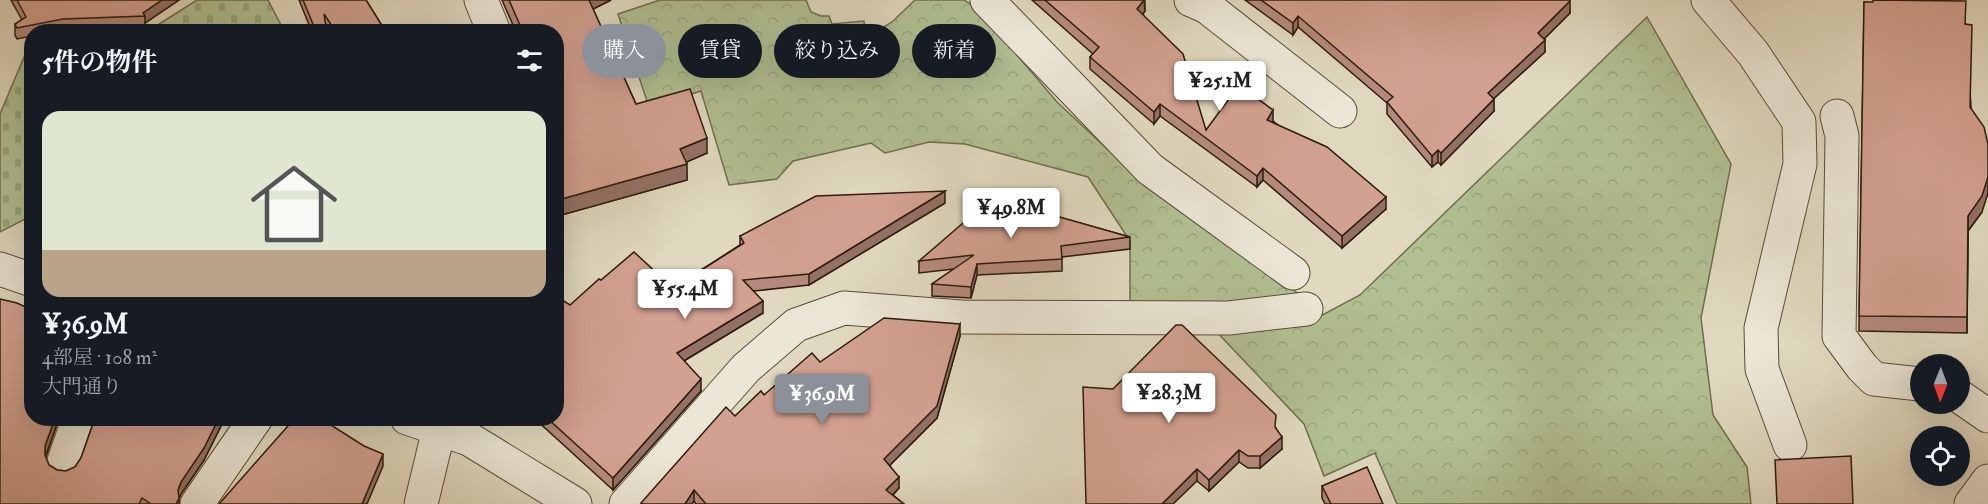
<!DOCTYPE html>
<html lang="ja">
<head>
<meta charset="utf-8">
<style>
  :root { --surface:#171b24; --page:#242831; --text:#f1f3f6; --muted:#9ea1a6; --line:#363941; --accent:#8c9099 }
  body { margin:0; font-family:"IM FELL Double Pica","Noto Serif JP",serif; background:var(--page); color:var(--text); height:100vh; display:flex; flex-direction:column; font-size:22px; white-space:nowrap }
  * { box-sizing:border-box; margin:0 }
  p { font-size:20px; color:var(--muted) }
  .icon { flex:none; width:33px; height:33px; fill:none; stroke:currentColor; stroke-width:2; stroke-linecap:round; stroke-linejoin:round }
  .map { position:relative; flex:1; overflow:hidden }
  .panel { position:absolute; left:24px; top:24px; width:540px; height:402px; display:flex; flex-direction:column; background:var(--surface); border-radius:24px; box-shadow:0 6px 24px #0002 }
  .panel>* { flex:none }
  .hud { position:absolute; left:582px; top:24px; width:570px; height:54px; display:flex; gap:12px }
  .needle { width:39px; rotate:181deg }
  .tools { position:absolute; left:1910px; top:354px; display:grid; gap:12px }
  .tools a { display:grid; place-items:center; width:60px; height:60px; border-radius:50%; background:var(--surface); box-shadow:0 6px 24px #0002; font-size:30px }
  .price { position:absolute; translate:-50% -51px; padding:0 14px; border-radius:6px; background:#fff; color:#222; font-size:20px; line-height:39px; filter:drop-shadow(0 2px 3px #0008) }
  .price::after { content:''; position:absolute; left:50%; top:36px; width:18px; height:14px; margin-left:-9px; background:inherit; clip-path:polygon(0 0,100% 0,50% 100%) }
  .price.selected { background:var(--accent); color:#fff }
  ul { padding:0; list-style:none }
  li { display:grid; align-content:center; gap:12px; height:318px; padding:0 18px }
  li+li { border-top:2px solid var(--line) }
  li span { display:grid; place-items:center; height:186px; border-radius:18px; color:#555 }
  li>.icon { margin-inline-start:auto }
  span .icon { width:108px; height:108px; fill:#fffc; stroke-width:1 }
  li b { font-size:26px }
  h2 { display:flex; justify-content:space-between; align-items:center; height:72px; padding:0 18px; font-size:26px }
  .pill { padding:0 21px; border-radius:27px; background:var(--surface); box-shadow:0 6px 24px #0002; font-size:21px; line-height:54px }
  .pill.selected { background:var(--accent); color:#fff }
  .map>svg:first-child { display:block }
</style>
</head>
<body>
<div class="map">
<svg width="1988" height="504" viewBox="0 0 1988 504">
  <defs>
    <pattern id="forest-crowns" width="20" height="18" patternUnits="userSpaceOnUse" patternTransform="scale(1.5)"><rect width="20" height="18" fill="#b1bf92"/><path d="M2 6a3 3 0 1 1 6 0M12 15a3 3 0 1 1 6 0" fill="none" stroke="#98a47d"/></pattern>
    <pattern id="cemetery-stones" width="16" height="16" patternUnits="userSpaceOnUse" patternTransform="scale(1.5)"><rect width="16" height="16" fill="#b1bf92"/><path d="M2 7V4a2 2 0 0 1 4 0v3zM10 15v-3a2 2 0 0 1 4 0v3z" fill="#98a47d"/></pattern>
  </defs>
  <rect width="100%" height="100%" fill="#e0d9bf"/>
  <filter id="stains"><feTurbulence type="fractalNoise" baseFrequency=".00333" numOctaves="4"/><feColorMatrix values="0 0 0 0 .2 0 0 0 0 .09 0 0 0 0 .02 0 0 0 .5 -.17"/></filter>
  <radialGradient id="worn" r=".72"><stop offset=".6" stop-color="#630" stop-opacity="0"/><stop offset="1" stop-color="#630" stop-opacity=".3"/></radialGradient>
  <g fill="url(#forest-crowns)" stroke="#6e6e4f" stroke-width="1.5">
    <path d="M660,0H806L811,12L821,16H829L832,24L864,21L866,38L892,22L915,0H964L976,7L1057,102L1132,172L1299,294L1289,301L1130,305V241L1088,177L965,144L929,142L885,153L871,143L793,161L777,179L729,185L701,91L649,107L618,14Z"/>
    <path d="M1647,17L1731,164L1701,318L1713,415L1747,467L1751,504H1397L1375,453L1324,476L1304,424L1213,328L1315,319L1360,295Z"/>
  </g>
  <g fill="url(#cemetery-stones)" stroke="#6e6e4f" stroke-width="1.5">
    <path d="M197,0H268L284,31H148Z"/>
    <path d="M30,43L31,216L0,232V114Z"/>
  </g>
  <g fill="none" stroke-linecap="round" stroke-linejoin="round">
    <defs>
      <g id="minor">
        <path d="M481,0L494,32"/>
        <path d="M987,0L1150,169L1293,273"/>
        <path d="M1191,0L1207,7L1340,111"/>
        <path d="M1708,0L1753,53L1799,122L1800,164L1761,328L1762,369L1790,445"/>
        <path d="M1837,116L1842,136L1839,336L1862,367L1874,379L1920,384"/>
        <path d="M0,269L32,280"/>
        <path d="M1959,396L1988,416"/>
        <path d="M407,418L469,439L575,504"/>
        <path d="M63,464L79,418"/>
        <path d="M197,504L256,418"/>
        <path d="M421,504L439,429"/>
        <path d="M626,504L746,368L796,325L844,308L961,317L1229,318L1306,309"/>
        <path d="M1971,504L1988,481"/>
      </g>
    </defs>
    <use href="#minor" stroke="#594b39" stroke-width="35"/>
    <use href="#minor" stroke="#ebe6d5" stroke-width="33"/>
  </g>
  <g fill="#b58a7d" stroke="#2c1c0c" stroke-width="1.5">
    <path d="M11,0H179L145,23V27L59,32H32V36L17,39L15,35V24L22,20Z"/>
    <path d="M299,0H366L386,32H329L326,27V32H312Z"/>
    <path d="M502,0H611L593,9L636,104L707,153L686,162L687,180L558,216L556,213V32H516Z"/>
    <path d="M1032,0H1145V11L1143,14L1206,130L1273,121L1386,209L1342,248L1263,180L1257,187L1160,116L1154,124L1090,69V57L1093,54Z"/>
    <path d="M1245,0H1569L1570,13L1544,39L1545,52L1493,99L1494,111L1441,165L1438,162L1432,167L1387,114V103L1298,27L1293,35Z"/>
    <path d="M1864,2L1966,24L1971,107L1982,212L1968,231L1967,333L1859,331Z"/>
    <path d="M945,203L809,285L754,291L763,313L684,361L701,391L613,490L534,418H556L601,280L673,288L740,245V236Z"/>
    <path d="M1052,215L1130,237V249L1062,257V271L977,275L971,298L932,296V284L954,269L919,273V261Z"/>
    <path d="M960,336L937,418L890,465L899,488L893,495L904,504H696L694,501L692,504H641L735,416L764,395L820,362Z"/>
    <path d="M1113,389L1276,428L1282,449L1260,468H1248L1239,462L1209,491L1197,481Z"/>
    <path d="M32,418H59L46,457L49,465L57,470L66,471L75,467L81,458L95,418H225L204,460L181,494L179,499V504H0Z"/>
    <path d="M1322,486L1383,504H1325L1322,498Z"/>
  </g>
  <g fill="#947166" stroke="#2c1c0c" stroke-width="1.5">
    <path d="M162,0H179L145,23V16L143,13Z"/>
    <path d="M587,0H611L587,12Z"/>
    <path d="M1144,0L1145,11L1137,21V9Z"/>
    <path d="M1570,1V13L1538,45V33Z"/>
    <path d="M1298,16V27L1293,35V23Z"/>
    <path d="M326,27V32H315V29Z"/>
    <path d="M1545,40V52L1488,104V93Z"/>
    <path d="M1494,99V111L1441,165V153Z"/>
    <path d="M1160,104V116L1154,124V112Z"/>
    <path d="M1273,110V121L1267,132V120Z"/>
    <path d="M707,138V153L680,165V149Z"/>
    <path d="M1438,150V162L1432,167V156Z"/>
    <path d="M687,164V180L558,216V200Z"/>
    <path d="M1263,168V180L1257,187V176Z"/>
    <path d="M1988,177V193L1982,212L1968,231L1967,333L1968,216Z"/>
    <path d="M945,191V203L809,285V274Z"/>
    <path d="M1386,197V209L1342,248V236Z"/>
    <path d="M977,264V275L971,298V287Z"/>
    <path d="M763,301V313L677,365V353Z"/>
    <path d="M960,324V336L937,418L884,471V459Z"/>
    <path d="M701,379V391L613,490V478Z"/>
    <path d="M55,418H59L45,458V467V446Z"/>
    <path d="M219,418H225L204,460L181,494L179,499V504H176L178,490L181,482Z"/>
    <path d="M1282,437V449L1260,468V456Z"/>
    <path d="M1239,450V462L1209,491V480Z"/>
    <path d="M383,454V466L367,504H362Z"/>
    <path d="M1197,469V481L1173,504H1162Z"/>
    <path d="M899,477V488L886,502V490Z"/>
    <path d="M694,490V501L692,504H685Z"/>
  </g>
  <g fill="#d3a191" stroke="#2c1c0c" stroke-width="1.5">
    <path d="M17,0H162L143,13L145,16L63,19L17,28L15,24L26,17Z"/>
    <path d="M303,0H366L386,32H336L324,14L326,27L315,29Z"/>
    <path d="M509,0H589L636,104L690,89L707,138L680,149L687,164L558,200L556,198V32H523Z"/>
    <path d="M1045,0H1144L1137,9L1183,54L1206,130L1239,85L1273,110L1267,120L1327,147L1386,197L1342,236L1263,168L1257,176L1160,104L1154,112L1090,57L1099,47Z"/>
    <path d="M1261,0H1569L1570,1L1538,33L1545,40L1488,93L1494,99L1441,153L1438,150L1432,156L1387,102L1393,97L1298,16L1293,23Z"/>
    <path d="M1873,0L1966,1L1965,24L1972,25L1970,107L1984,127L1988,144V177L1982,196L1968,216L1967,317L1859,316L1864,2H1873Z"/>
    <path d="M945,191L809,274L743,280L763,301L677,353L701,379L613,478L547,418H556V296L570,305L599,279L601,280L634,252L673,288L744,243L740,236L816,196Z"/>
    <path d="M1050,203L1052,215L1130,237L1061,246L1062,259L977,264L971,287L932,284L974,255L919,261L984,205Z"/>
    <path d="M0,299L17,303L32,310V418H55L45,446V455L49,465L57,470L66,471L75,467L81,458L95,418H219L204,448L181,482L178,490L179,498L176,504H151L142,498L139,504H0Z"/>
    <path d="M884,318L960,324L937,406L884,459L899,477L886,490L904,504H706L694,490L685,504H643L641,503L726,407L735,416L761,391L764,395L812,353L820,362Z"/>
    <path d="M1176,325H1182L1276,415L1275,427L1282,437L1260,456H1248L1239,450L1209,480L1197,469L1162,504H1086L1083,387L1113,389Z"/>
    <path d="M295,418H320L364,446L383,454L362,504H219Z"/>
    <path d="M1851,456L1853,504H1777L1775,460Z"/>
    <path d="M1367,467L1383,504H1331L1322,486Z"/>
  </g>
  <rect width="100%" height="100%" filter="url(#stains)"/>
  <rect width="100%" height="100%" fill="url(#worn)"/>
</svg>
<div class="tools">
<a><svg class="needle" viewBox="-14 -14 28 28"><path d="M0-13l5 13h-10z" fill="#e53935"/><path d="M0 13l5-13h-10z" fill="#9ea1a6"/></svg></a>
<a><svg class="icon" aria-label="locate" viewBox="0 0 24 24"><circle cx="12" cy="12" r="6"/><path d="M12 2v4M12 18v4M2 12h4M18 12h4"/></svg></a>
</div>
<b class="price" style="left:1220px;top:112px">¥25.1M</b>
<b class="price" style="left:1011px;top:239px">¥49.8M</b>
<b class="price" style="left:685px;top:320px">¥55.4M</b>
<b class="price" style="left:1169px;top:424px">¥28.3M</b>
<b class="price selected" style="left:822px;top:425px">¥36.9M</b>
<div class="hud">
<a class="pill selected">購入</a>
<a class="pill">賃貸</a>
<a class="pill">絞り込み</a>
<a class="pill">新着</a>
</div>
<section class="panel">
<h2>5件の物件<svg class="icon" aria-label="filters" viewBox="0 0 24 24"><path d="M4 7h16M4 17h16"/><circle cx="9" cy="7" r="2"/><circle cx="15" cy="17" r="2"/></svg></h2>
<ul>
<li><span style="background:linear-gradient(#dfe7d0 75%,#b9a48a 0)"><svg class="icon" aria-label="home" viewBox="0 0 24 24"><path d="M3 11l9-7 9 7M6 9v11h12V9"/></svg></span><div><b>¥36.9M</b><p>4部屋 · 108 m²</p><p>大門通り</p></div></li>
</ul>
</section>
</div>
</body>
</html>
